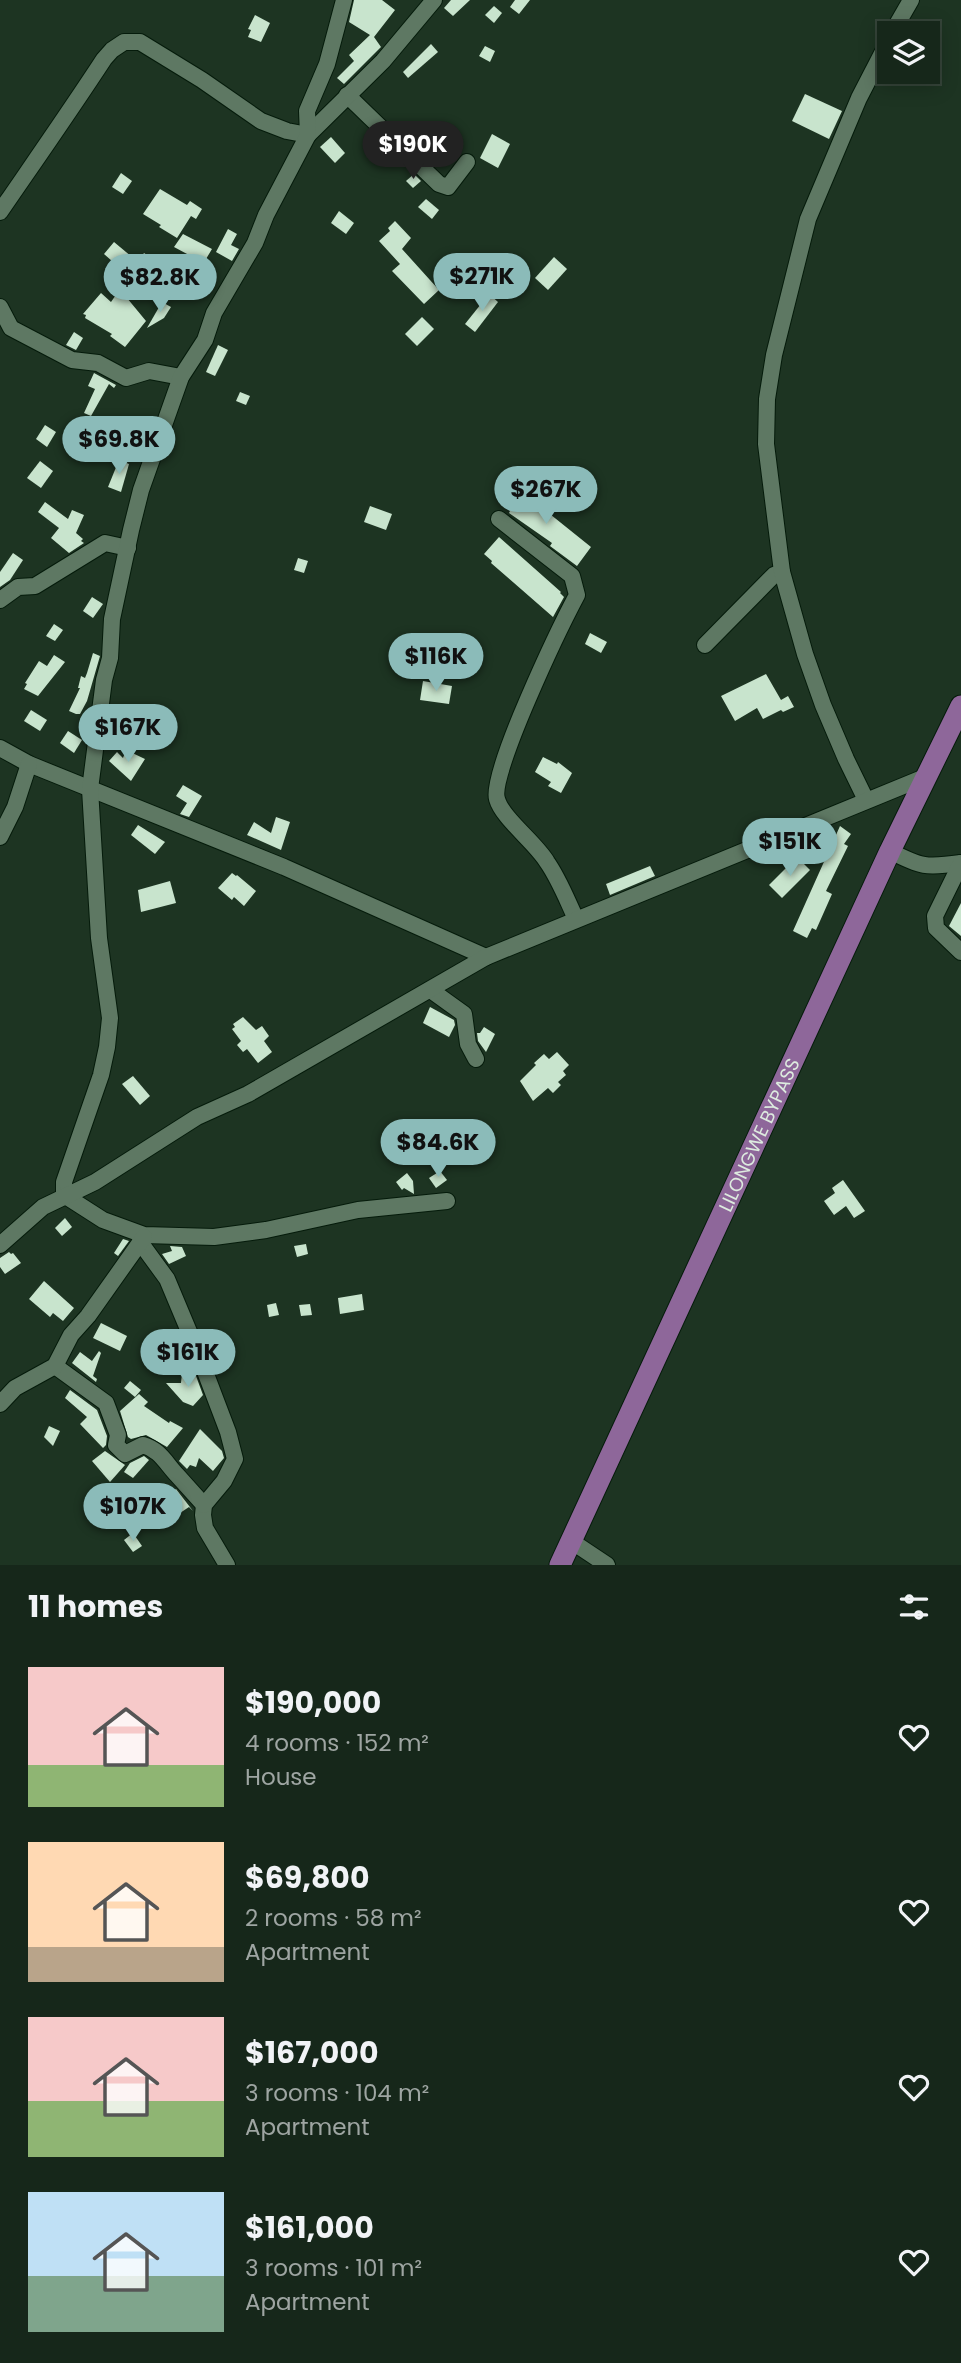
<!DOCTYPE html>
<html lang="en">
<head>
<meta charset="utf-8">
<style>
  :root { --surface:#16271a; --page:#1f2f23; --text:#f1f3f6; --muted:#9ea5a2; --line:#354439; --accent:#8bbbb9 }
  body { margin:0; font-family:Poppins,sans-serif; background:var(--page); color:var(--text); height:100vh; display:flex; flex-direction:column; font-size:26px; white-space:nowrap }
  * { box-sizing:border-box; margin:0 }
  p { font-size:23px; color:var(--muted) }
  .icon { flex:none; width:38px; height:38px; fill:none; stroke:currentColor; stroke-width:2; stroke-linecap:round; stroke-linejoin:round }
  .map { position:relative; height:1565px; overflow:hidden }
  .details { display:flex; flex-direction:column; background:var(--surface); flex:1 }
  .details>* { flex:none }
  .fabs { position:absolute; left:877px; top:21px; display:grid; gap:14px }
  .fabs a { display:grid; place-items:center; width:63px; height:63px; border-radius:0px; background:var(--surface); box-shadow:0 4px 18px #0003,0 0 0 2px var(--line); font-size:35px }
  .price { position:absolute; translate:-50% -60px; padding:0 16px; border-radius:24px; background:var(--accent); color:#111; font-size:23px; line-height:46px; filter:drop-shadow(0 2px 4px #0008) }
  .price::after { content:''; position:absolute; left:50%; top:42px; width:21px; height:16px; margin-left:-10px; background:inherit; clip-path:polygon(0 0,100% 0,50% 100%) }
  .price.selected { background:#222; color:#fff }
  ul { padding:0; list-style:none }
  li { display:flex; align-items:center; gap:21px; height:175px; padding:0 28px }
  li span { display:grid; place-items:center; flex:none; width:196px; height:140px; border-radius:0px; color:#555 }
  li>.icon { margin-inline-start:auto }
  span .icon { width:84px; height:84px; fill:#fffc; stroke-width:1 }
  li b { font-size:30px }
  h2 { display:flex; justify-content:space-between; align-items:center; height:84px; padding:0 28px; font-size:30px }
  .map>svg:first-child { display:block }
</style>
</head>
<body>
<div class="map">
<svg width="961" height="1565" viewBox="0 0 961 1565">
  <rect width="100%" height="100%" fill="#1d3422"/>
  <g fill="#c8e4cd">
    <path d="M354,0H382L395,10L374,37L381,47L344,84L337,78L354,61L349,55L370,35L349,22Z"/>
    <path d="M451,0H470L453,16L444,8Z"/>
    <path d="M515,0H530L519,14L510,7Z"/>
    <path d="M494,6L502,13L494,23L485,15Z"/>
    <path d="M255,15L270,23L261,42L248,37L251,30L248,29Z"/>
    <path d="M431,44L438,52L408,78L403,72Z"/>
    <path d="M485,46L495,51L490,62L479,56Z"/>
    <path d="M805,94L842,111L829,139L792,121Z"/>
    <path d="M425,125L433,135L419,146L411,136Z"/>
    <path d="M492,134L510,144L498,168L480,158Z"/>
    <path d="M331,137L345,153L335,163L320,147Z"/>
    <path d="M121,173L132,181L123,194L112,187Z"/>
    <path d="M414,174L421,181L413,188L406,181Z"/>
    <path d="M160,189L187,205L190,201L202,209L196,219L191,216L177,238L159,227L161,225L143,214Z"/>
    <path d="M426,199L439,210L432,219L418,207Z"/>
    <path d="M339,211L354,223L346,234L331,223Z"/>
    <path d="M395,221L411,238L402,249L439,290L424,304L392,271L400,264L379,241L390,231L388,228Z"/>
    <path d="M228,229L237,234L231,245L239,249L232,261L216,252Z"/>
    <path d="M183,234L212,249L206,259L204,258L202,262L174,247Z"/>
    <path d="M114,242L138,262L144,253L176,275L165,292L142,277L127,298L146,321L125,347L110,336L112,334L85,318L86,315L83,314L101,293L111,302L129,276L104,254Z"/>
    <path d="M554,257L567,269L548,290L535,278Z"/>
    <path d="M489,294L498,302L475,332L465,324Z"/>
    <path d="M162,302L171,307L164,318L147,328Z"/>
    <path d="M422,317L434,329L417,346L405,334Z"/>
    <path d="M74,332L83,338L76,350L66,345Z"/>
    <path d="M218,345L228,350L215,376L206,372Z"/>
    <path d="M94,373L116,385L114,388L109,384L91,416L84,413L95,389L88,386Z"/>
    <path d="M240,392L250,396L246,405L236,401Z"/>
    <path d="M45,425L56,432L47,447L36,439Z"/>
    <path d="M119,460L129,464L121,492L108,487Z"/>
    <path d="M40,461L53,471L41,488L27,478Z"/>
    <path d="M515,486L591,547L577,566L550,546L552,543L509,513L510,511L501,504Z"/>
    <path d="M45,502L68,519L72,510L84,515L76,533L83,539L81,541L84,543L69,553L51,538L59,528L38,512Z"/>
    <path d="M370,506L392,514L386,530L364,522Z"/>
    <path d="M499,537L561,592L560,593L564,597L553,617L491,563L492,561L484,554Z"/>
    <path d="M13,553L23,560L10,580L0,587V572Z"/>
    <path d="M298,558L308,561L304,573L294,570Z"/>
    <path d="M92,597L103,604L93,618L83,611Z"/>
    <path d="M54,624L63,630L55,641L46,636Z"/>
    <path d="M590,633L607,642L601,653L585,644Z"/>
    <path d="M93,653L100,656L87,701L80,714H76L69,711L80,688H78L81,676L85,678L87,673Z"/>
    <path d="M54,655L65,662L38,696L24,689L27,684L25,683L39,661L47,666Z"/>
    <path d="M766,674L781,700L788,696L794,707L783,712L781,710L763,719L757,708L735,721L721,696Z"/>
    <path d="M423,681L452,686L449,704L420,700Z"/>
    <path d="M31,710L47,720L40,731L24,721Z"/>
    <path d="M68,731L82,740L74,753L60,743Z"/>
    <path d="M126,750L145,759L131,781L109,761L117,752L123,758Z"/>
    <path d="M543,757L557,764L558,762L572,773L561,793L548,786L551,782L535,772Z"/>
    <path d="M183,785L202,796L189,817L180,814L187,803L176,796Z"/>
    <path d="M276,817L290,822L281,850L247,835L254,822L271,833Z"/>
    <path d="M138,825L165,842L155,854L131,835Z"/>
    <path d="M840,826L851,834L844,844L848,846L826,891L832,894L816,930L812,928L807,938L793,931Z"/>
    <path d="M797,857L810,870L782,898L769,885Z"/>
    <path d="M650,866L655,876L610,895L606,884Z"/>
    <path d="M232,873L236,876L237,875L256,891L244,906L234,897L232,900L218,888Z"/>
    <path d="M170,881L176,903L141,912L138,890Z"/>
    <path d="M961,903V936L949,926Z"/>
    <path d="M430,1007L454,1020L455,1025L449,1037L423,1023Z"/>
    <path d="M243,1017L256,1030L262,1026L269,1036L264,1041L272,1052L258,1063L247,1049L243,1052L237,1045L241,1041L232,1029L235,1027L233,1024Z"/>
    <path d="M484,1027L495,1034L486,1052L478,1041L477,1033H480Z"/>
    <path d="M557,1052L569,1065L563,1071L566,1075L558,1082L561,1085L553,1093L548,1088L533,1101L520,1081L536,1065L534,1063L544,1054L549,1059Z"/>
    <path d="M133,1076L150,1096L140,1105L122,1084Z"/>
    <path d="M440,1171L447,1180L436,1188L429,1178Z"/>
    <path d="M407,1173L413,1181L414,1194L404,1188L402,1190L396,1182Z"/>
    <path d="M843,1180L865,1211L854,1218L846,1206L834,1215L824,1201L835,1193L832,1188Z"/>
    <path d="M65,1218L72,1227L62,1236L55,1228Z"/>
    <path d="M123,1239L129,1241L118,1256L114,1253Z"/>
    <path d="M306,1244L308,1254L297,1257L294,1246Z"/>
    <path d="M170,1246L182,1247L186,1256L169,1264L162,1254L172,1251Z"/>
    <path d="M9,1252L11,1254L13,1253L21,1263L5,1274L0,1267V1258Z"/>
    <path d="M44,1281L74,1308L63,1321L53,1313L50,1317L29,1299Z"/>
    <path d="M362,1294L364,1310L340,1314L338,1298Z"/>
    <path d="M276,1303L279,1315L269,1317L267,1305Z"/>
    <path d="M310,1304L312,1315L301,1316L299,1305Z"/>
    <path d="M101,1323L127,1336L120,1351L93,1338Z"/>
    <path d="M99,1351L101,1353L93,1376L97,1379L96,1382L72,1363L80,1352L92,1361Z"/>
    <path d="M191,1371L196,1376L203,1395L193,1406L183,1402L166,1383H181L182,1373Z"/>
    <path d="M130,1381L141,1390L135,1397L124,1388Z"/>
    <path d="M70,1390L97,1410L107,1436L106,1445L103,1448L80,1424L87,1417L65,1398Z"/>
    <path d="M139,1394L148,1402L144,1406L169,1423L170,1421L183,1428L167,1447L146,1435L131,1439L128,1437L120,1411Z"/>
    <path d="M49,1426L60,1431L53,1446L44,1437Z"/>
    <path d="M200,1429L222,1451L224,1458L213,1471L199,1458L196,1467L190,1465L187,1469L179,1461Z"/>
    <path d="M105,1451L125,1465L110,1482L92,1461Z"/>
    <path d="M144,1456L149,1460L133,1478L124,1472L130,1463Z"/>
    <path d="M176,1489L193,1511L189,1507L177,1515L172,1512L161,1519L146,1498L157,1490L164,1500Z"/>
    <path d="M133,1533L142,1546L133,1552L124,1540Z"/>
  </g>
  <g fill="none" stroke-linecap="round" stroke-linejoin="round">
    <defs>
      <g id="minor">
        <path d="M892,33L911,0"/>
        <path d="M347,95L439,184L448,187L467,162"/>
        <path d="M0,212C35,161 70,111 104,59L112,50L124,42H140L202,80L261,121L287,131L308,135L383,61L434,0"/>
        <path d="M0,307L11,328L72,360L98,363L126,378L149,371L181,377"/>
        <path d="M499,519L572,576L577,595C561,625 489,774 497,799C502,818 536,843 547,862C559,879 567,900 576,919"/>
        <path d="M0,600L18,587L35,586L105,543L128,548"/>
        <path d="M705,645L774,575L782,572"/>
        <path d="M0,748L29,764L284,867L486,957"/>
        <path d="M866,800L846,759L823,705L805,654L782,572L766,444L767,399L774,355L808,219L859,98L889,40"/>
        <path d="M0,837L15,807L29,764"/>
        <path d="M890,851C921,867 926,868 961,863"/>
        <path d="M961,863L935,916L936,928L961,952"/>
        <path d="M432,991L464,1014L468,1044L476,1059"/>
        <path d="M64,1195V1182L101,1075L107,1047L110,1018L99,938L90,789L104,680L110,658L112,619L131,530L141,490L181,377L205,340L214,313L255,243L266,215L308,135L307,111L327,64L344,0"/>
        <path d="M64,1195L103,1220L144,1235L214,1237L266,1230L358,1210L447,1201"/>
        <path d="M140,1242L167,1279L198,1353L228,1432L235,1459L224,1481L204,1505L203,1515L205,1528L227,1565"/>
        <path d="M0,1245L43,1207L95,1182L197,1117L248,1094L486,957L925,777"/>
        <path d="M55,1366L106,1403L118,1435L116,1445L125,1454L143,1445C160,1450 165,1462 177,1475C186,1485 195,1495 204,1505"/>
        <path d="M0,1404L15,1388L55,1366L71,1335L88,1316L144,1237"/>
        <path d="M571,1541L607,1565"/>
      </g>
      <g id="major">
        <path id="s1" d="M560,1565L890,851L961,706"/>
      </g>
    </defs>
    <use href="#minor" stroke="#051b0b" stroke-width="18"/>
    <use href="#major" stroke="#051b0b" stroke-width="23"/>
    <use href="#minor" stroke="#5e7863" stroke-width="16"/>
    <use href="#major" stroke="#8e679a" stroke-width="21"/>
  </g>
  <g text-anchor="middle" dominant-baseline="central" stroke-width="7" stroke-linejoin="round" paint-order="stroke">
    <g font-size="19" fill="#ddebdf" stroke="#1d3422">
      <text stroke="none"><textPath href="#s1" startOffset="474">LILONGWE BYPASS</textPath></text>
    </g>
  </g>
</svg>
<div class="fabs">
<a><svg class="icon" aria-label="layers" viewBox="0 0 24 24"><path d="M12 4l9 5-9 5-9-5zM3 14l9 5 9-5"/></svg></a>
</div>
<b class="price selected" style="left:413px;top:181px">$190K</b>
<b class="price" style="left:482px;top:313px">$271K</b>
<b class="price" style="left:160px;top:314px">$82.8K</b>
<b class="price" style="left:119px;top:476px">$69.8K</b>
<b class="price" style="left:546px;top:526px">$267K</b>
<b class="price" style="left:436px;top:693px">$116K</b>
<b class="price" style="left:128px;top:764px">$167K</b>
<b class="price" style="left:790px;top:878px">$151K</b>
<b class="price" style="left:438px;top:1179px">$84.6K</b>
<b class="price" style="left:188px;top:1389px">$161K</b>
<b class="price" style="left:133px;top:1543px">$107K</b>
</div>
<section class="details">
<h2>11 homes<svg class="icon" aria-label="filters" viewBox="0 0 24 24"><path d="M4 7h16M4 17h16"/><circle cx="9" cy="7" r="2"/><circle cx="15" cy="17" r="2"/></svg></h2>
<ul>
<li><span style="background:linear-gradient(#f6c9c9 70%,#8fb573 0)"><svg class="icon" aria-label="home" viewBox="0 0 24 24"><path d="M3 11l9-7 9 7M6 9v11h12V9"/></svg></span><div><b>$190,000</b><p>4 rooms · 152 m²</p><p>House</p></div><svg class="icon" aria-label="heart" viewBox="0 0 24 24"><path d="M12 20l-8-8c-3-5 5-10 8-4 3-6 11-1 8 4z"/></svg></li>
<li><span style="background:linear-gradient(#ffd9b3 75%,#b9a48a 0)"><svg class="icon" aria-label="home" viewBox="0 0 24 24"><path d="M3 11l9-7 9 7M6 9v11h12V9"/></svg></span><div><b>$69,800</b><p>2 rooms · 58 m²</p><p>Apartment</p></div><svg class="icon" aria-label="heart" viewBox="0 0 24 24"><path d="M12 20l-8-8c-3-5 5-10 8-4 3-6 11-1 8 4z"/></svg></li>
<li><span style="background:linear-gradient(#f6c9c9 60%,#8fb573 0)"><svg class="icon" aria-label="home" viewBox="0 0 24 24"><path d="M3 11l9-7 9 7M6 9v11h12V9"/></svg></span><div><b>$167,000</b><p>3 rooms · 104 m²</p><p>Apartment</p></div><svg class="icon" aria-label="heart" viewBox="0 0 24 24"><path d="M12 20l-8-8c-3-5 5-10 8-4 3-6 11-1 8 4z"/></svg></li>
<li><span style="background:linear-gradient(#bfe0f5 60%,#7fa58c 0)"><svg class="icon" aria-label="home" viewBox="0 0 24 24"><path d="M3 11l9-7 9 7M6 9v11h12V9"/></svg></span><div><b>$161,000</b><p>3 rooms · 101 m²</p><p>Apartment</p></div><svg class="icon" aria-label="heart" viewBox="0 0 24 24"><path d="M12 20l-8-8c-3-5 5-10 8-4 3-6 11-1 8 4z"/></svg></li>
</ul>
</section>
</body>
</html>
